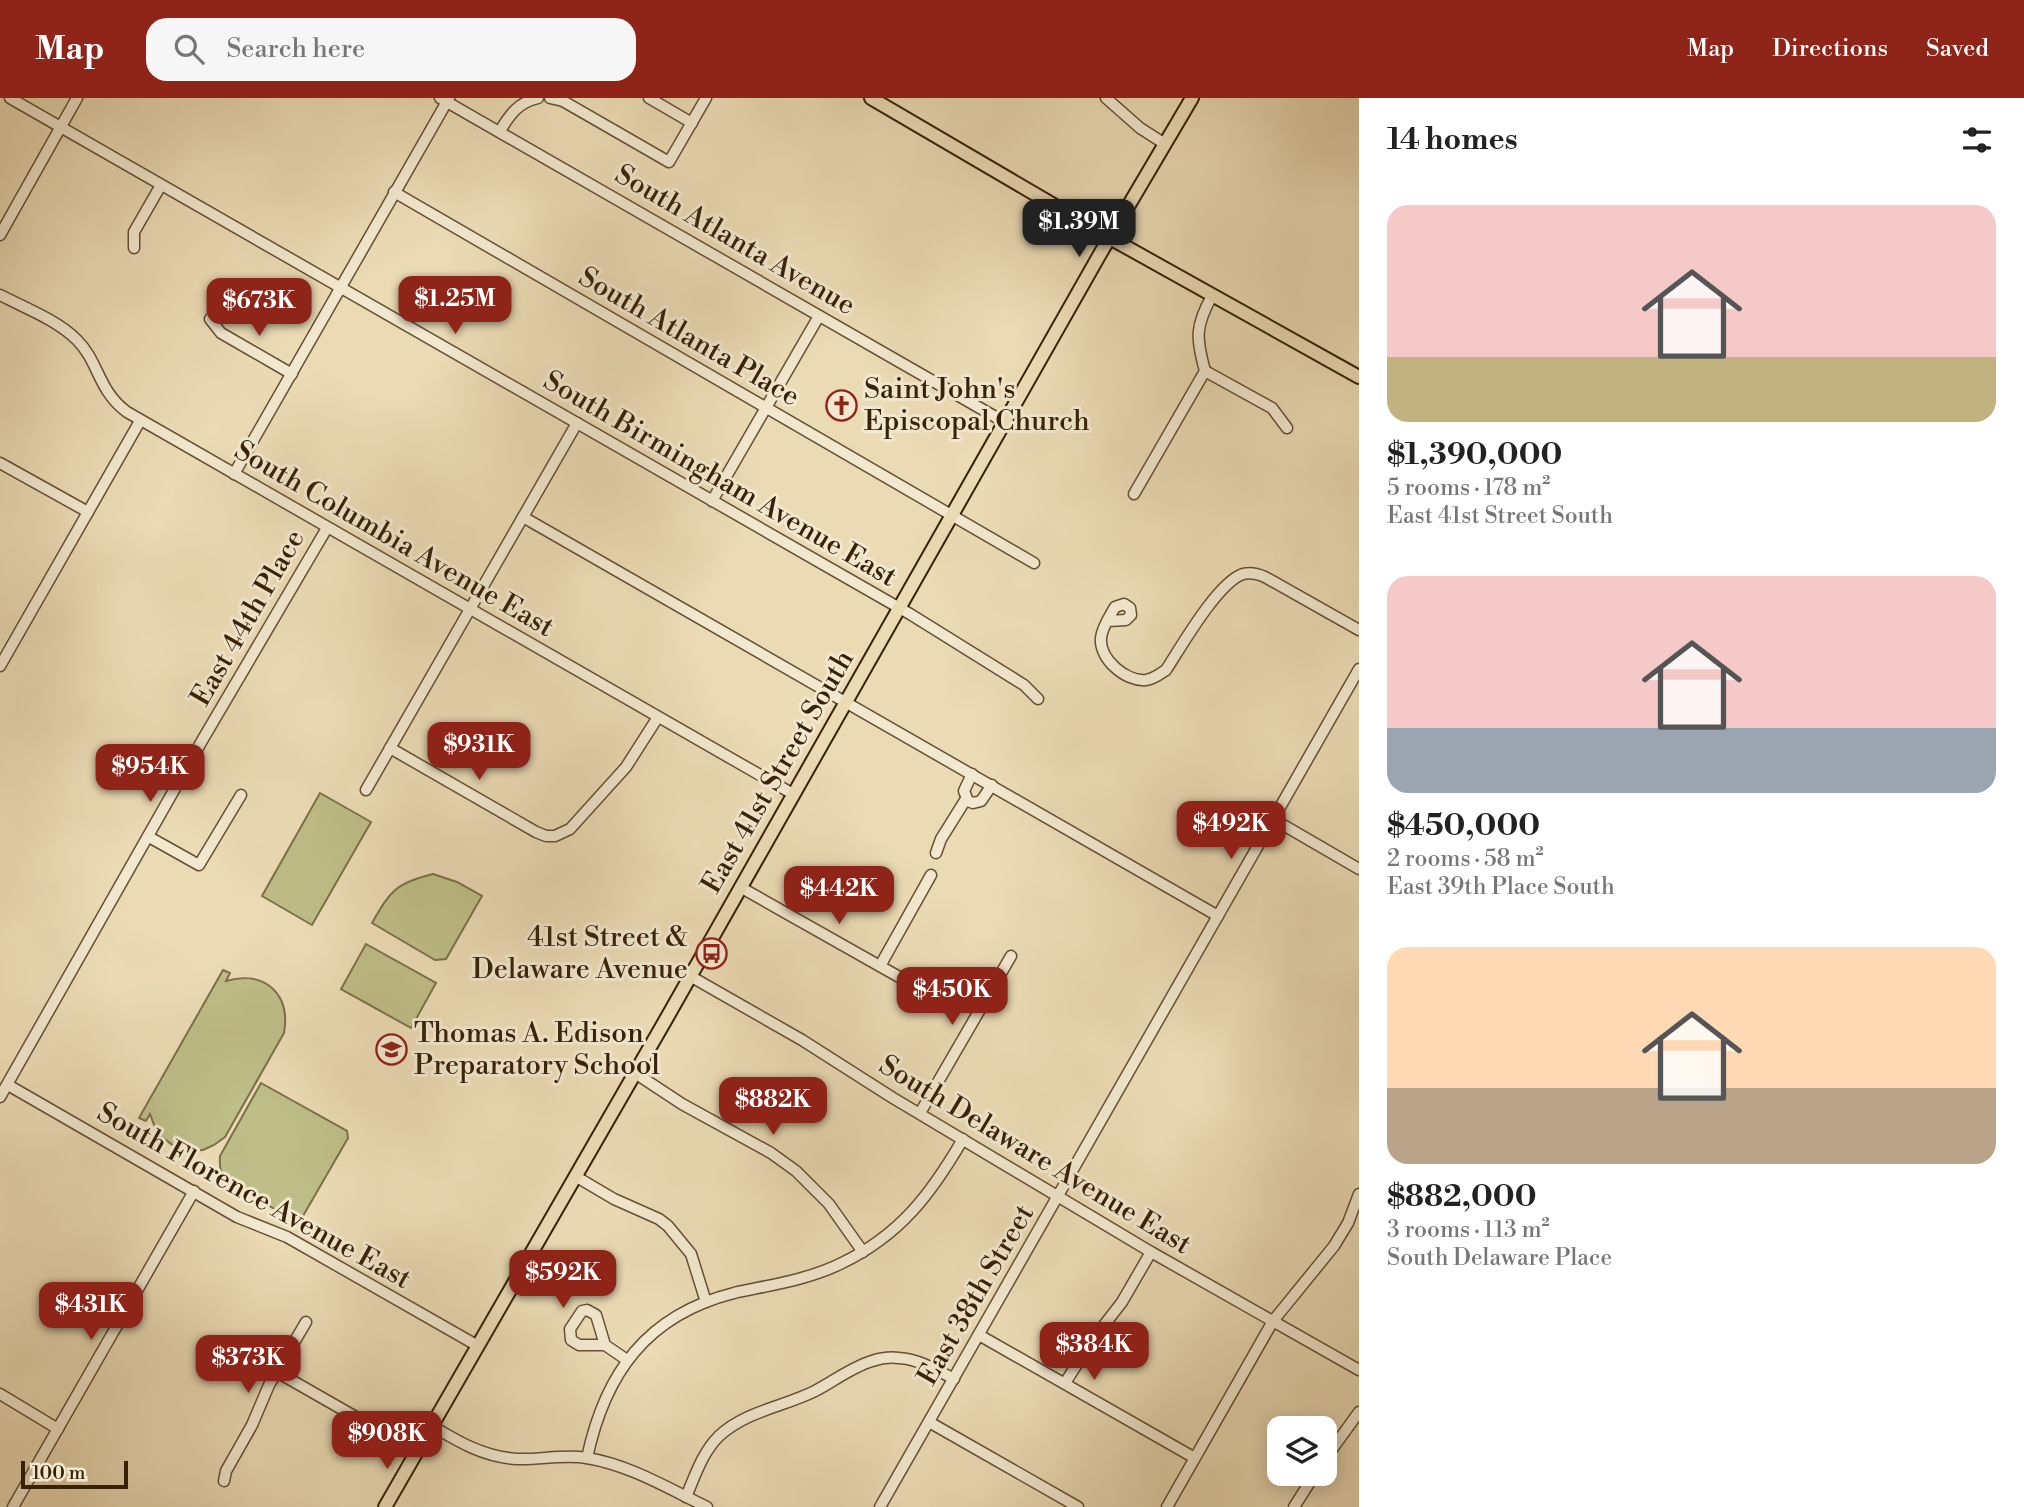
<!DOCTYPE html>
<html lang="en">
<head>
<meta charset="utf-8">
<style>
  :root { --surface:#fff; --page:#f6f6f6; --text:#222; --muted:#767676; --accent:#8f2418 }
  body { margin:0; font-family:"Libre Bodoni",serif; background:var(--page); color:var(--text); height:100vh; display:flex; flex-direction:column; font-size:26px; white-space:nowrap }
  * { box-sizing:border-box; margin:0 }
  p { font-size:23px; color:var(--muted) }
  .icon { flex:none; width:38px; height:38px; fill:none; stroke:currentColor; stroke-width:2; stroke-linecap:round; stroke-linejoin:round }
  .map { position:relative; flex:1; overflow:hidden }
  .sheet { display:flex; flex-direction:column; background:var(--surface); width:665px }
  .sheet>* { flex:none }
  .buttons { position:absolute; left:1267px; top:1318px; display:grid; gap:14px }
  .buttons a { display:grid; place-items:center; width:70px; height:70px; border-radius:14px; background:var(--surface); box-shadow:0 4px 18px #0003; font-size:35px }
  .scale { position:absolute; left:21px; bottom:18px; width:107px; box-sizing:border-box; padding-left:7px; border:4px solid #372107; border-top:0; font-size:19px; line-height:24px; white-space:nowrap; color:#372107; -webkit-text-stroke:5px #f2e8cf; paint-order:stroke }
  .price { position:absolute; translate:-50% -60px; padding:0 16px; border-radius:14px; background:var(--accent); color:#fff; font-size:23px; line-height:46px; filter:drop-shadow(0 2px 4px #0008) }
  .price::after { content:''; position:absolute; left:50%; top:42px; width:21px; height:16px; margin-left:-10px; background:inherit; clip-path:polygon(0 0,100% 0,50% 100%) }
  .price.active { background:#222; color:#fff }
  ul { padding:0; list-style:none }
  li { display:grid; align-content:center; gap:14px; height:371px; padding:0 28px }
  li span { display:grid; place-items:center; height:217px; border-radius:21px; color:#555 }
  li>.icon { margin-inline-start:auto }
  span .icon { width:126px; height:126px; fill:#fffc; stroke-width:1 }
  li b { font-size:30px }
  h2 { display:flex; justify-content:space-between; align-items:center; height:84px; padding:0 28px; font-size:30px }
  header { display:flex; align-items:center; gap:42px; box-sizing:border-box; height:98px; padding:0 35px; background:var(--accent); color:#fff }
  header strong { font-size:33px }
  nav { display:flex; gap:38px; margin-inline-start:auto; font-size:24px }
  .search { width:490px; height:63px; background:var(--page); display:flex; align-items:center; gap:18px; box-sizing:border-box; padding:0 24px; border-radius:21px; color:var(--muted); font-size:26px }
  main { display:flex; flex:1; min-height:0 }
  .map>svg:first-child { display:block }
</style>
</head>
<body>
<header>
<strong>Map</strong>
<div class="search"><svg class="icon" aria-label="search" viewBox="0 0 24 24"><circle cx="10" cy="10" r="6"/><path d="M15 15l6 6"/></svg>Search here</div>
<nav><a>Map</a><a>Directions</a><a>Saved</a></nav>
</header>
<main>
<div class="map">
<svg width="1359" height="1409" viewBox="0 0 1359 1409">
  <rect width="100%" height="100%" fill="#ebdbb5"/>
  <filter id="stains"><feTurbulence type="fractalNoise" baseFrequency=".00286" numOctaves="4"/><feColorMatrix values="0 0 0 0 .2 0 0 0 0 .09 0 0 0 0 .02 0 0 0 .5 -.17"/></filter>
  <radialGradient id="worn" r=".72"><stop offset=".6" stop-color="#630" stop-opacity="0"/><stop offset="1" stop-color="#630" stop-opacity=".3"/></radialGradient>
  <g fill="#bfbe88" stroke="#7b7048" stroke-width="2">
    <path d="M320,695L371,724L312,827L262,798Z"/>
    <path d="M433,776L457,784L482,798L446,861L435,862L372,825C391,792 396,785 433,776Z"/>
    <path d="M366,846L436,885L411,930L341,891Z"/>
    <path d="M223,872L230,875L226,883C264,872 291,895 284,935L225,1039L214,1047L203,1052L188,1053L175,1049L157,1035L150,1016L146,1023L139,1020Z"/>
    <path d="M261,985L347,1033L348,1040L299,1125L231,1086C221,1077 219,1072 220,1058Z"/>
  </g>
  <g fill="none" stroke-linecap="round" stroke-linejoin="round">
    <defs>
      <g id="minor">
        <path d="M10,0L910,516L1024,587L1038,601"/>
        <path d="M440,0L1006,325"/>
        <path d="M550,0L563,3L669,64L706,0"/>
        <path d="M649,0L692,25"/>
        <path d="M1106,0L1140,30L1165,46"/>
        <path d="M500,33C510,16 519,4 538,0"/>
        <path d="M394,94L1034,465"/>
        <path d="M0,137L77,0"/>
        <path d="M134,150V134L161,87"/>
        <path d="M0,197C25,210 57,222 77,242C99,264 98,293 127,314L793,696"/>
        <path d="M210,221L221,235L292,276"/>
        <path d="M1205,273L1272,310L1287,330"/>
        <path d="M0,365L88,414"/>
        <path d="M234,376L449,0"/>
        <path d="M1134,396L1205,273C1196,240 1195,228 1212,198"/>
        <path d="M712,403L819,218"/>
        <path d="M523,419L1218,818"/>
        <path d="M1108,523L1126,522L1131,517L1130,510L1124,506L1115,509C1110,518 1102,529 1101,540C1099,561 1126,584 1146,582C1154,581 1160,576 1166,572C1181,549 1218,484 1243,476C1251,474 1258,476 1265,479L1359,532"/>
        <path d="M0,568L140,323"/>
        <path d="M390,650L536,734L546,738H555L570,731L626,669L658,619"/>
        <path d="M972,676L964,693L968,703L973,705L981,703L992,687"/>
        <path d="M366,692L577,325"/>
        <path d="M1273,721L1359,771"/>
        <path d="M149,739L199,767L241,697"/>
        <path d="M936,755L941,741L966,701"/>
        <path d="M740,789L924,893"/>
        <path d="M880,868L931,777"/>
        <path d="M690,878L802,942L893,1000L1151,1154L1359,1272"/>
        <path d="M635,975L682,1006L771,1055L796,1073L829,1106L863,1154"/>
        <path d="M8,987L237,1119L287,1139L478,1248"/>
        <path d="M0,999L203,641L327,430"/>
        <path d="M920,1015L1011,858"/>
        <path d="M575,1078L614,1101L659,1121L668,1128L691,1156L706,1204"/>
        <path d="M979,1237L1193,1359"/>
        <path d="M605,1247L596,1217L587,1212L582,1213L570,1231L571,1242L579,1247H605L627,1262"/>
        <path d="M277,1274L417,1354"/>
        <path d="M1065,1285L1091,1244L1122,1204L1151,1154"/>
        <path d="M0,1296L58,1331"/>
        <path d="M929,1324L1078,1409"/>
        <path d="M432,1328C459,1344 484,1359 517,1361C540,1362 564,1356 587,1360C630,1367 669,1391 707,1409"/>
        <path d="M587,1360C605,1275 647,1217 734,1195C770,1187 808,1182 842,1165C900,1137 931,1096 963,1041"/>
        <path d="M1325,1361L1359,1314"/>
        <path d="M224,1383L226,1373L252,1327L269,1287L306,1224"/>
        <path d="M686,1399C695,1378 702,1355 719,1338C746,1313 783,1309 815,1293C834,1283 852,1269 872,1263C881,1260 891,1259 899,1260C918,1261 937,1272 954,1281"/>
        <path d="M13,1409L194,1093"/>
        <path d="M880,1409L1359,571"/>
        <path d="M1167,1409L1273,1223L1334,1148L1348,1125L1359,1096"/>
        <path d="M1294,1409L1315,1376"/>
      </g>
      <g id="major">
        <path d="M871,0L1110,140L1359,279"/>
        <path d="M385,1409L665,923L1100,156L1192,0"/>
      </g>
    </defs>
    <use href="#minor" stroke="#645032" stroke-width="13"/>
    <use href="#major" stroke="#372107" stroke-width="16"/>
    <use href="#minor" stroke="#f2e8cf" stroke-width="10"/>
    <use href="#major" stroke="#ebdbb5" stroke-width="12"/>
  </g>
  <defs>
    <symbol id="church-ring" viewBox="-11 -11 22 22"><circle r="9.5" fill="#f2e8cf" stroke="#8f2418" stroke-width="1.5"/><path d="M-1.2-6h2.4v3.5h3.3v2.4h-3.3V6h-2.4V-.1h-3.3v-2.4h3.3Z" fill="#8f2418"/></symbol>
    <symbol id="bus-ring" viewBox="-11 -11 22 22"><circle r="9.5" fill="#f2e8cf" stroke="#8f2418" stroke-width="1.5"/><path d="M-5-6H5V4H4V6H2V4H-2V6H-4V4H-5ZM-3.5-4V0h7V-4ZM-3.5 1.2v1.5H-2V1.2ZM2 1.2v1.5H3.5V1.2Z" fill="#8f2418"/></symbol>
    <symbol id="school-ring" viewBox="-11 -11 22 22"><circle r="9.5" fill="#f2e8cf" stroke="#8f2418" stroke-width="1.5"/><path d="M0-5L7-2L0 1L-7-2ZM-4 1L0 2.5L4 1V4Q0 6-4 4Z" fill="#8f2418"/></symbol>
  </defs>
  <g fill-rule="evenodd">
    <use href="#church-ring" x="824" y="290" width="35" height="35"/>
    <use href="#bus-ring" x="694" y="838" width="35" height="35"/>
    <use href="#school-ring" x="374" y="934" width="35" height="35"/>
  </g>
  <g text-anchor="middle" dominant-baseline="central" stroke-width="6" stroke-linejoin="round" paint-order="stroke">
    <g font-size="28" fill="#372107" stroke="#f2e8cf">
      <text transform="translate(735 142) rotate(30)">South Atlanta Avenue</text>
      <text transform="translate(689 239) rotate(30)">South Atlanta Place</text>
      <text transform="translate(720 381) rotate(30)">South Birmingham Avenue East</text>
      <text transform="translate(394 441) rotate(30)">South Columbia Avenue East</text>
      <text transform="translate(248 520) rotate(-60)">East 44th Place</text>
      <text transform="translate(778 674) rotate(-60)">East 41st Street South</text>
      <text transform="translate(1035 1057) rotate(31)">South Delaware Avenue East</text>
      <text transform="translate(254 1098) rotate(29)">South Florence Avenue East</text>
      <text transform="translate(976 1197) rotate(-60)">East 38th Street</text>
    </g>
    <g font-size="28" fill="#372107" stroke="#f2e8cf" text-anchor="start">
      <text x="864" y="291">Saint John's<tspan x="864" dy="32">Episcopal Church</tspan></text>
      <text x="688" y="839" text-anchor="end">41st Street &amp;<tspan x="688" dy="32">Delaware Avenue</tspan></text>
      <text x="414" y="935">Thomas A. Edison<tspan x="414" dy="32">Preparatory School</tspan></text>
    </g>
  </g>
  <rect width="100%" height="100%" filter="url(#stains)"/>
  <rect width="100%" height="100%" fill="url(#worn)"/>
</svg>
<div class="buttons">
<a><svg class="icon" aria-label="layers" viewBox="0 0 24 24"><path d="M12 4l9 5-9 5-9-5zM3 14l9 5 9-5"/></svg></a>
</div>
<div class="scale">100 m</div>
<b class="price active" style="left:1079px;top:161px">$1.39M</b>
<b class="price" style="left:455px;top:238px">$1.25M</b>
<b class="price" style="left:259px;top:240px">$673K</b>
<b class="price" style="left:479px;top:684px">$931K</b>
<b class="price" style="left:150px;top:706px">$954K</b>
<b class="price" style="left:1231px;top:763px">$492K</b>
<b class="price" style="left:839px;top:828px">$442K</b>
<b class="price" style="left:952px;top:929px">$450K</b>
<b class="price" style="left:773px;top:1039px">$882K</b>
<b class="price" style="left:563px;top:1212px">$592K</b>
<b class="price" style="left:91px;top:1244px">$431K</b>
<b class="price" style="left:1094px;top:1284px">$384K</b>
<b class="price" style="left:248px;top:1297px">$373K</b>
<b class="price" style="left:387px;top:1373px">$908K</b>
</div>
<section class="sheet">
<h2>14 homes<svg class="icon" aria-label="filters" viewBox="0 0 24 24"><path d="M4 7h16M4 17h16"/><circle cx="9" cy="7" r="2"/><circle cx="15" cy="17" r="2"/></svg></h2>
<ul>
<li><span style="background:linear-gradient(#f6c9c9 70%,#c2b280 0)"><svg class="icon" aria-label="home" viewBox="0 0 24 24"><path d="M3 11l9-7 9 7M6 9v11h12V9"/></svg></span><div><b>$1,390,000</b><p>5 rooms · 178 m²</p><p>East 41st Street South</p></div></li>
<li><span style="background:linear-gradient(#f6c9c9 70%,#9aa5b1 0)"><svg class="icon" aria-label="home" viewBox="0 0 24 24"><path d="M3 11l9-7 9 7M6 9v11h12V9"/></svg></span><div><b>$450,000</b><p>2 rooms · 58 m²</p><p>East 39th Place South</p></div></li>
<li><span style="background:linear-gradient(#ffd9b3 65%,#b9a48a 0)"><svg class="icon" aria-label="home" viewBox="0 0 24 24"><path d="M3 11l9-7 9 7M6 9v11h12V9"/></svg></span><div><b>$882,000</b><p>3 rooms · 113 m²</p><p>South Delaware Place</p></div></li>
</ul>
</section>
</main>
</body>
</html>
